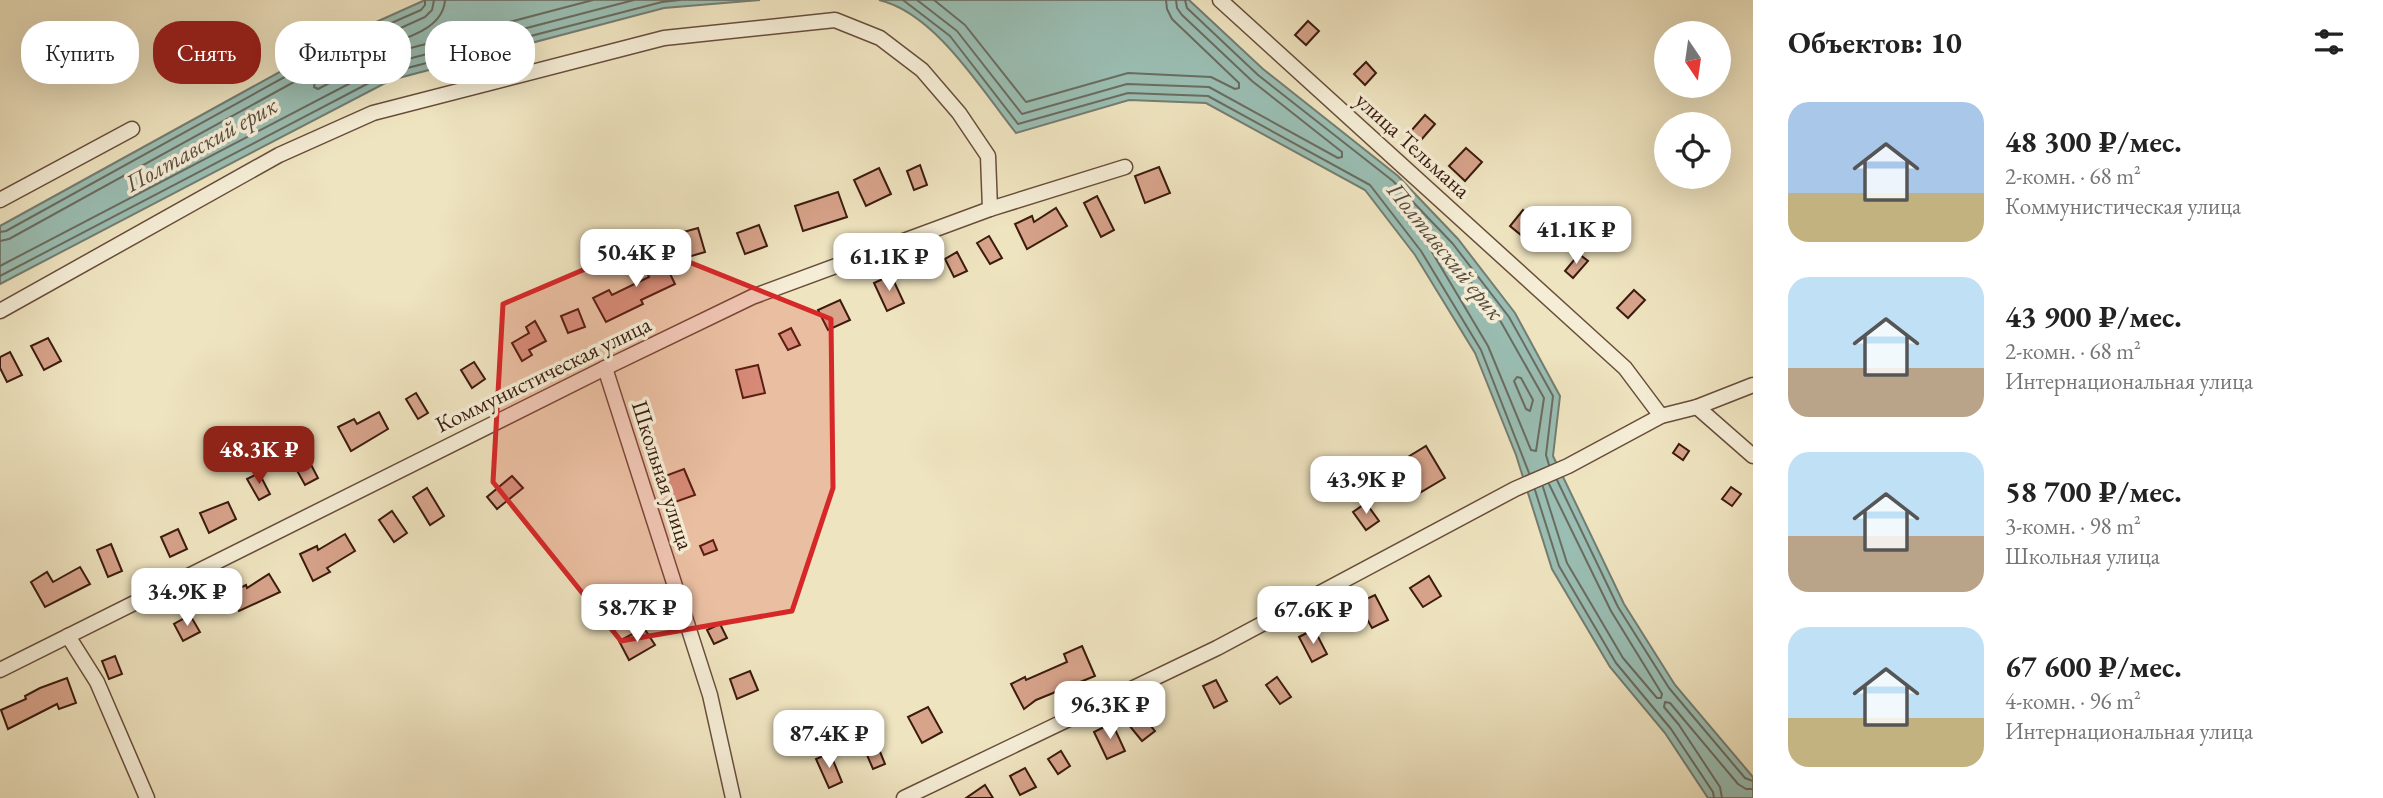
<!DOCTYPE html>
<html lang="ru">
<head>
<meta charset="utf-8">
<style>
  :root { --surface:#fff; --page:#f6f6f6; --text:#222; --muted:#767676; --accent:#8f2418 }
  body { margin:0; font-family:"EB Garamond",serif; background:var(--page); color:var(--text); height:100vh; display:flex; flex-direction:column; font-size:26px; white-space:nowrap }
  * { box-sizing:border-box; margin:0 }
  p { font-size:23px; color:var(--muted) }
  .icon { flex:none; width:38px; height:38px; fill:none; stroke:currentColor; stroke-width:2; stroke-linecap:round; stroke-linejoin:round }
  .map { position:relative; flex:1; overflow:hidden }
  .sheet { display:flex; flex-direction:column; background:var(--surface); width:630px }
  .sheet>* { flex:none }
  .guide { position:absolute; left:21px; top:21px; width:665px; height:63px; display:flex; gap:14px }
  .needle { width:46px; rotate:167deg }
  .buttons { position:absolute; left:1654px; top:21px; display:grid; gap:14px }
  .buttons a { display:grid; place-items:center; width:77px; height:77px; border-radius:50%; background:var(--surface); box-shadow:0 7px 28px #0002; font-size:35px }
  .price { position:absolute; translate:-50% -60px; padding:0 16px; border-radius:14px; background:#fff; color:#222; font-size:23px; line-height:46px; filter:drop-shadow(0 2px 4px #0008) }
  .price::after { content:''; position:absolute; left:50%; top:42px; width:21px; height:16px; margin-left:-10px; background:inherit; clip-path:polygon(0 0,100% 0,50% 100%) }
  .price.selected { background:var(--accent); color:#fff }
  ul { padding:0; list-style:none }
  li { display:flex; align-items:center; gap:21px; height:175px; padding:0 35px }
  li span { display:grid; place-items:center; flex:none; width:196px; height:140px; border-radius:21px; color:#555 }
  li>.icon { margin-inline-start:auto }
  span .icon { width:84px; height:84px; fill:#fffc; stroke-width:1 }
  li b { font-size:30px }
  h2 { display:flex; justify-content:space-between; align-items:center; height:84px; padding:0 35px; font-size:30px }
  .pill { padding:0 24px; border-radius:28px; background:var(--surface); box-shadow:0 7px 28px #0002; font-size:24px; line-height:63px }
  .pill.selected { background:var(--accent); color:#fff }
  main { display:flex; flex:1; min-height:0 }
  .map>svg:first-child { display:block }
</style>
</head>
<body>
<main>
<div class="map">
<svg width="1753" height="798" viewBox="0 0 1753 798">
  <rect width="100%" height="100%" fill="#efe4c0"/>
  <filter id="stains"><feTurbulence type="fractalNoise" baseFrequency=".00286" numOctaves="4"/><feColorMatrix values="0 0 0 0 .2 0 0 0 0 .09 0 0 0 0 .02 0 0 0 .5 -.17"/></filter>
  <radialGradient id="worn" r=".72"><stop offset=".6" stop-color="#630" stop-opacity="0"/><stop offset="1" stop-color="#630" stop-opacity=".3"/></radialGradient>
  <g fill="#9abeb3" stroke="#747d71" stroke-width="2">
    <path d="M425,0H760L664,8L391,80L0,284V226L345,36Z"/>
    <path d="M879,0H1189L1263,69L1398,176L1458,239L1515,313L1560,396L1553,456L1624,604L1675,685L1753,777V798H1708L1665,733L1610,667L1552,569L1516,455L1475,353L1415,255L1365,190L1206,103L1129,100L1016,133C981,89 935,13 879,0Z"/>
  </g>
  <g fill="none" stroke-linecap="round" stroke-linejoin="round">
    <g stroke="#6a6c60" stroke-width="2">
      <path d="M445,0C443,30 404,38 381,48L380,54L384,55L593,0"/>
      <path d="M903,0L950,36L1018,124L1128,93L1208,96L1370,185L1421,251L1481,350L1529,473"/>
      <path d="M917,0L957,31L1022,114L1127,84L1209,87L1338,158L1342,157V152L1252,81L1182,15L1177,8L1176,0"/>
      <path d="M934,0L965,25L1026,102L1128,73L1211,77L1235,89L1239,88V83L1172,19L1167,9L1166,0"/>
      <path d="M1185,0L1187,8L1258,75L1393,181L1453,244L1509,317L1553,396L1546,455L1549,465"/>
      <path d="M375,51L379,53L377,58L318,89L314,87L315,82Z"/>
      <path d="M1408,213L1412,214L1446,249L1501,322L1544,398L1536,451L1531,450L1488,346L1429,247L1407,218Z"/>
      <path d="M0,232L6,231L348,42L421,10L425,5V0"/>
      <path d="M0,241L9,239L352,50L425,17L432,10L434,0"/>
      <path d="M0,266L385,65L634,0"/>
      <path d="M0,276L388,73L662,2L680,0"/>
      <path d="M1517,377L1521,378L1533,400L1530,411L1526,409L1514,381Z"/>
      <path d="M1557,480L1618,607L1669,688L1745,778L1753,781"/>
      <path d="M1543,487L1567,563L1623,658L1657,698H1661L1662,694L1611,611L1549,484"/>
      <path d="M1535,490L1559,566L1616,663L1671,729L1713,792L1714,798"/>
      <path d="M1722,798L1720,787L1679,725L1664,707L1665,702L1670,703L1738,784L1746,789H1753"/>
    </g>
  </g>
  <g fill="#d7a38b" stroke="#3b1b0d" stroke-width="2">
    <path d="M1308,21L1319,31L1306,45L1295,35Z"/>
    <path d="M1366,62L1376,73L1365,85L1354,74Z"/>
    <path d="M1425,115L1435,124L1421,140L1411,131Z"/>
    <path d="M1466,148L1482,162L1465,181L1449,166Z"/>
    <path d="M920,165L927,185L914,190L907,171Z"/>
    <path d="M1159,167L1170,193L1145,203L1135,176Z"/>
    <path d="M879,168L891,194L866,206L854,180Z"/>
    <path d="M838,192L847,217L803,231L795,206Z"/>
    <path d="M1097,196L1114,230L1101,237L1084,203Z"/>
    <path d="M1056,208L1067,226L1027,249L1015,224L1032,216L1034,222Z"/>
    <path d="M1523,210L1534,220L1521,235L1510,226Z"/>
    <path d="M759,225L767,246L745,254L737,233Z"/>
    <path d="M698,228L705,252L688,257L680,233Z"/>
    <path d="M989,236L1002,258L990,264L977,243Z"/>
    <path d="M659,251L675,284L641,300L643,304L606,322L593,298L609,290L612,295L649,277L641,260Z"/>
    <path d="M957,252L967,271L954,277L945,259Z"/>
    <path d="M1579,254L1588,261L1573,278L1565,271Z"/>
    <path d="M891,275L904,303L887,311L874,283Z"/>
    <path d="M1634,290L1645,300L1628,318L1617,308Z"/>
    <path d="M840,300L850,320L828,330L818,310Z"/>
    <path d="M578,309L585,327L568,333L561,316Z"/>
    <path d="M535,321L546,341L529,350L532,355L522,361L512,343L529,333L526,327Z"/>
    <path d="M791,328L800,345L788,350L779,334Z"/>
    <path d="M48,338L61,361L44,370L31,346Z"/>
    <path d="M10,352L22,375L7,382L0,368V357Z"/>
    <path d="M474,362L485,379L472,388L461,370Z"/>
    <path d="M758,365L765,393L743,398L736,370Z"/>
    <path d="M416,393L428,413L418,419L406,399Z"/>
    <path d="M379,412L388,429L351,451L338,427L354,419L357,424Z"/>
    <path d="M1679,444L1689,451L1683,460L1673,453Z"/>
    <path d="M1426,446L1445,478L1421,492L1403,460Z"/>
    <path d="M307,457L318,478L305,485L294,465Z"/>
    <path d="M684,469L695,495L675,502L665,476Z"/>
    <path d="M259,473L270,494L259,500L247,479Z"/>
    <path d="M512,476L523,488L497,509L487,497Z"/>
    <path d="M1731,487L1741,494L1732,506L1722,499Z"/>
    <path d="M427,488L444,516L430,525L413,497Z"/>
    <path d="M228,502L236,519L209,533L200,513Z"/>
    <path d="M1366,503L1379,521L1366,530L1353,512Z"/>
    <path d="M392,511L407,533L394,542L379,520Z"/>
    <path d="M178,529L187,549L170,557L161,537Z"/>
    <path d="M345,534L355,551L327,568L330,572L313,581L300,554L317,546L318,550Z"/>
    <path d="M713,540L717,550L704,555L700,546Z"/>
    <path d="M111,544L122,571L108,577L97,550Z"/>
    <path d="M80,567L90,584L45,607L31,582L47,572L53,582Z"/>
    <path d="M269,574L280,592L239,611L230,593L246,585L247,588Z"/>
    <path d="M1429,576L1441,596L1423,607L1410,588Z"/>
    <path d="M1375,595L1388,620L1372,628L1358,603Z"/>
    <path d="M190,615L200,632L183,641L174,624Z"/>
    <path d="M720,624L727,638L714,644L707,630Z"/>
    <path d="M644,628L655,645L629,660L619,641Z"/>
    <path d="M1314,629L1327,654L1312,662L1299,637Z"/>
    <path d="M1082,646L1095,676L1036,700L1024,709L1011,684L1025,677L1026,680L1067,662L1064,654Z"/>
    <path d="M115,656L122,674L109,679L102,661Z"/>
    <path d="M750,671L758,690L737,699L730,679Z"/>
    <path d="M1277,677L1291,697L1280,704L1266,685Z"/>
    <path d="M67,678L76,703L59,709L57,704L8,729L1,710L26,699L25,696L40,688Z"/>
    <path d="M1216,680L1227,701L1214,708L1203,686Z"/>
    <path d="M928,707L942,732L922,743L908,717Z"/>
    <path d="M1141,714L1155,731L1142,741L1128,724Z"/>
    <path d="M1112,723L1125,751L1107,759L1094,732Z"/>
    <path d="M876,742L885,764L873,769L864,748Z"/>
    <path d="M1061,751L1070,766L1058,774L1048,759Z"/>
    <path d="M830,753L842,782L829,788L816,759Z"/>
    <path d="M1025,768L1036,787L1020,795L1010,776Z"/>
    <path d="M985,785L993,798H966Z"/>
  </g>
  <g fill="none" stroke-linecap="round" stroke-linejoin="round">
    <defs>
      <g id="minor">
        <path d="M1220,0L1625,368L1661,416"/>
        <path d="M0,200L132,129"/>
        <path d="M0,311L279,155L373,113L664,38L835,20L880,38L922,70L959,113L988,156L990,209"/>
        <path d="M605,368L710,695L733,798"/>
        <path d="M1697,407L1753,456"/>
        <path d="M68,636L97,682L147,798"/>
        <path d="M0,670L605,368L752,297L990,209L1125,167"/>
        <path d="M904,798L1217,648L1515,489L1568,466L1661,416L1697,407L1753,385"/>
      </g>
    </defs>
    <use href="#minor" stroke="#684d3a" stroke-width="17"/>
    <use href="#minor" stroke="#f5edd6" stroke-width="14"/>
  </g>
  <path fill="#d62828" fill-opacity="0.2" stroke="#d62828" stroke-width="5" stroke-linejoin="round" d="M644,244L831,319L833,488L792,611L621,641L493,482L503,304Z"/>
  <g text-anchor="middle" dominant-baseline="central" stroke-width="7" stroke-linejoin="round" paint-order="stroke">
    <g font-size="23" fill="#3b1b0d" stroke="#f5edd6">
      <text transform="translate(1413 145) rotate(42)">улица Тельмана</text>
      <text transform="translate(543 374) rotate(-26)">Коммунистическая улица</text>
      <text transform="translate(663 475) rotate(72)">Школьная улица</text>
    </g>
    <g font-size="24" font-style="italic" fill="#584c3f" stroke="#f5edd6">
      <text transform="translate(201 144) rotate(-29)">Полтавский ерик</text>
      <text transform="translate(1446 251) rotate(51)">Полтавский ерик</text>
    </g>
  </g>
  <rect width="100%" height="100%" filter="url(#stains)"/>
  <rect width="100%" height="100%" fill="url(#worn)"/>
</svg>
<div class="buttons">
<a><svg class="needle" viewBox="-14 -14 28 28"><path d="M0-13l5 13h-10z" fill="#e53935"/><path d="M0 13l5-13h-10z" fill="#767676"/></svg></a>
<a><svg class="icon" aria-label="locate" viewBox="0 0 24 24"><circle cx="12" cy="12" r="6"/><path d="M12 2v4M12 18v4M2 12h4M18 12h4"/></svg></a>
</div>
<b class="price" style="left:1576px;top:266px">41.1K ₽</b>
<b class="price" style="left:636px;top:289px">50.4K ₽</b>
<b class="price" style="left:889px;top:293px">61.1K ₽</b>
<b class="price selected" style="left:259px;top:486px">48.3K ₽</b>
<b class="price" style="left:1366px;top:516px">43.9K ₽</b>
<b class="price" style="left:187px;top:628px">34.9K ₽</b>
<b class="price" style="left:637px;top:644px">58.7K ₽</b>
<b class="price" style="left:1313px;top:646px">67.6K ₽</b>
<b class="price" style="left:1110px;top:741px">96.3K ₽</b>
<b class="price" style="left:829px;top:770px">87.4K ₽</b>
<div class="guide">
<a class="pill">Купить</a>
<a class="pill selected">Снять</a>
<a class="pill">Фильтры</a>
<a class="pill">Новое</a>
</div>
</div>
<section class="sheet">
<h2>Объектов: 10<svg class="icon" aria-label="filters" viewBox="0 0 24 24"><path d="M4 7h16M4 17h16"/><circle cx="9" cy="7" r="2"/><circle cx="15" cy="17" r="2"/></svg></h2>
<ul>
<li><span style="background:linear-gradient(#a9c7e8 65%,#c2b280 0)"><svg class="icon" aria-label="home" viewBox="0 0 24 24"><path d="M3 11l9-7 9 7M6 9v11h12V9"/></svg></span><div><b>48 300 ₽/мес.</b><p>2-комн. · 68 m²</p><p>Коммунистическая улица</p></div></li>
<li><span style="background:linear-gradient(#bfe0f5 65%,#b9a48a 0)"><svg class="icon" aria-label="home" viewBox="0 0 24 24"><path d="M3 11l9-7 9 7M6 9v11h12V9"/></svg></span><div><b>43 900 ₽/мес.</b><p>2-комн. · 68 m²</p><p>Интернациональная улица</p></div></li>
<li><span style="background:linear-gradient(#bfe0f5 60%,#b9a48a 0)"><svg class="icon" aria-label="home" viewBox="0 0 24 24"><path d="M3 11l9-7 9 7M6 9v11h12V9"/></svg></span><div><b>58 700 ₽/мес.</b><p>3-комн. · 98 m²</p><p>Школьная улица</p></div></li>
<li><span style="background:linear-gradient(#bfe0f5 65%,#c2b280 0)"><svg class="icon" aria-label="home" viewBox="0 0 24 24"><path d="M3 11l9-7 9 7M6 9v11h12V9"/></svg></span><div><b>67 600 ₽/мес.</b><p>4-комн. · 96 m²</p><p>Интернациональная улица</p></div></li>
</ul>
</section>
</main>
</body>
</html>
